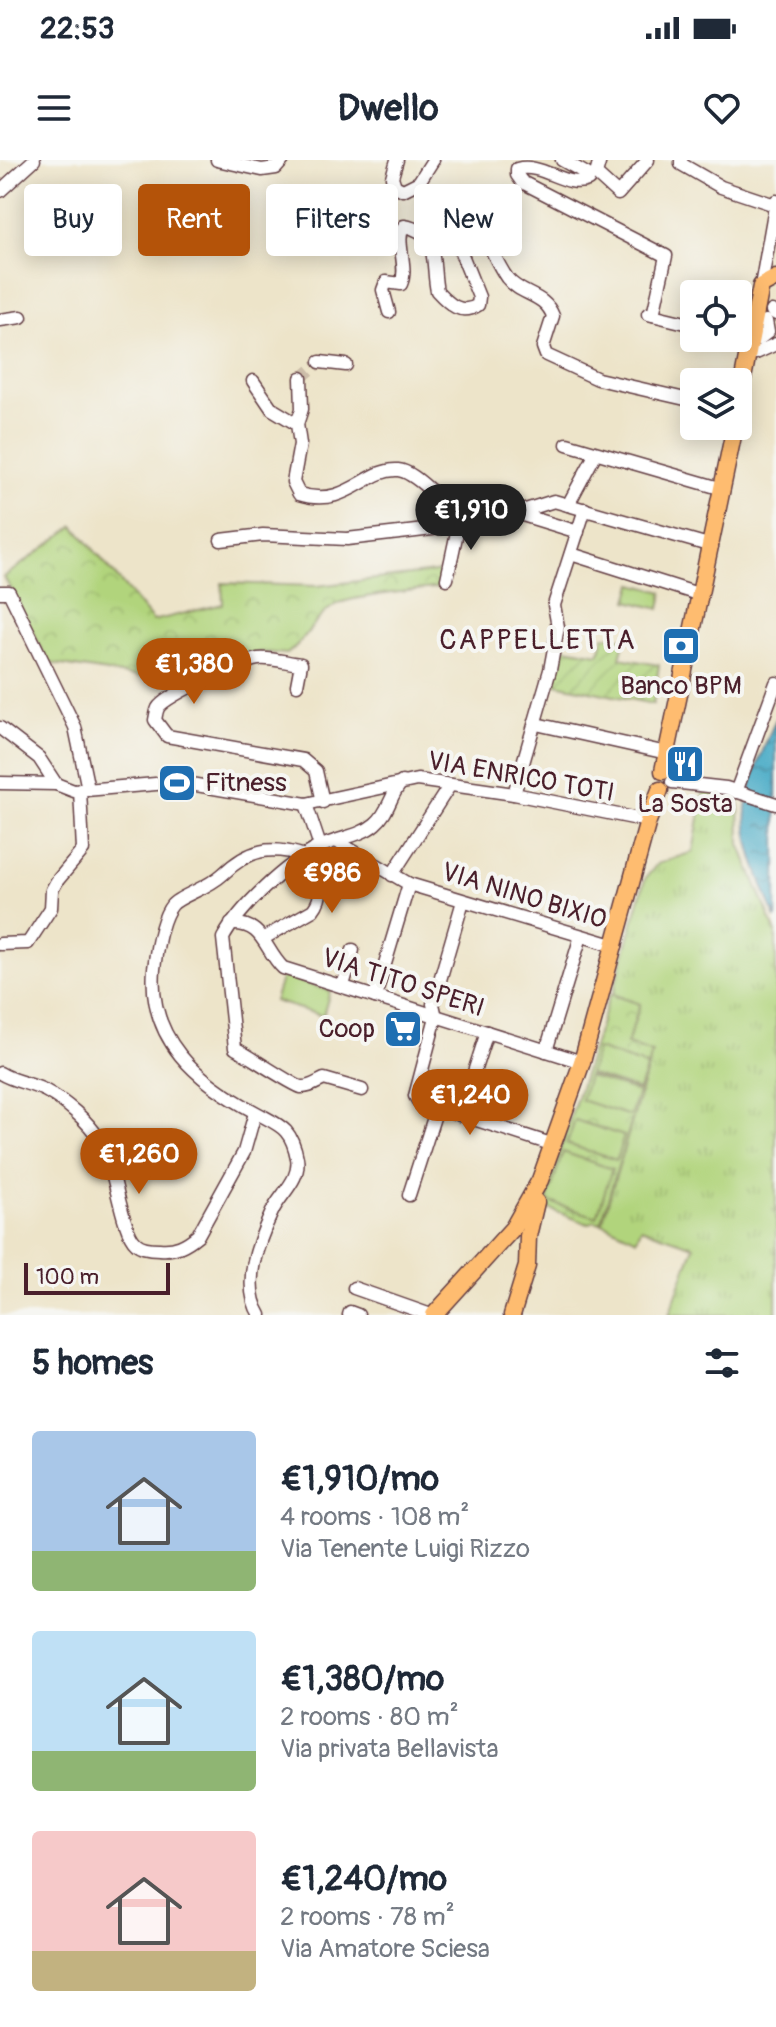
<!DOCTYPE html>
<html lang="en">
<head>
<meta charset="utf-8">
<style>
  :root { --surface:#fff; --page:#f2f2f3; --text:#1f2937; --muted:#747a83; --accent:#b45309 }
  body { margin:0; font-family:Pangolin,sans-serif; background:var(--page); color:var(--text); height:100vh; display:flex; flex-direction:column; font-size:30px; white-space:nowrap }
  * { box-sizing:border-box; margin:0 }
  p { font-size:26px; color:var(--muted) }
  .icon { flex:none; width:44px; height:44px; fill:none; stroke:currentColor; stroke-width:2; stroke-linecap:round; stroke-linejoin:round }
  .map { position:relative; height:1155px; overflow:hidden }
  .side { display:flex; flex-direction:column; background:var(--surface); flex:1 }
  .side>* { flex:none }
  .top-card { position:absolute; left:24px; top:24px; width:728px; height:72px; display:flex; gap:16px }
  .controls { position:absolute; left:680px; top:120px; display:grid; gap:16px }
  .controls a { display:grid; place-items:center; width:72px; height:72px; border-radius:8px; background:var(--surface); box-shadow:0 4px 20px #0003; font-size:40px }
  .scale { position:absolute; left:24px; bottom:20px; width:146px; box-sizing:border-box; padding-left:8px; border:4px solid #4a1f2b; border-top:0; font-size:22px; line-height:28px; white-space:nowrap; color:#4a1f2b; -webkit-text-stroke:6px #f6f6f2; paint-order:stroke }
  .price { position:absolute; translate:-50% -68px; padding:0 18px; border-radius:28px; background:var(--accent); color:#fff; font-size:26px; line-height:52px; filter:drop-shadow(0 2px 4px #0008) }
  .price::after { content:''; position:absolute; left:50%; top:48px; width:24px; height:18px; margin-left:-12px; background:inherit; clip-path:polygon(0 0,100% 0,50% 100%) }
  .price.current { background:#222; color:#fff }
  ul { padding:0; list-style:none }
  li { display:flex; align-items:center; gap:24px; height:200px; padding:0 32px }
  li span { display:grid; place-items:center; flex:none; width:224px; height:160px; border-radius:8px; color:#555 }
  li>.icon { margin-inline-start:auto }
  span .icon { width:96px; height:96px; fill:#fffc; stroke-width:1 }
  li b { font-size:34px }
  h2 { display:flex; justify-content:space-between; align-items:center; height:96px; padding:0 32px; font-size:34px }
  .tag { padding:0 28px; border-radius:8px; background:var(--surface); box-shadow:0 4px 20px #0003; font-size:28px; line-height:72px }
  .tag.current { background:var(--accent); color:#fff }
  .status { display:flex; justify-content:space-between; align-items:center; height:56px; padding:0 40px; background:var(--surface); direction:ltr }
  .status svg { height:22px; fill:currentColor }
  header { display:flex; justify-content:space-between; align-items:center; height:104px; padding:0 32px; background:var(--surface); font-size:36px; font-weight:700 }
  .map>svg:first-child { display:block }
</style>
</head>
<body>
<div class="status"><b>22:53</b><svg viewBox="0 0 49 12"><path d="M0 12V9h3v3zM5 12V6h3v6zM10 12V3h3v9zM15 12V0h3v12zM26 1h20v11H26zM47 4h2v5h-2z"/></svg></div>
<header><svg class="icon" aria-label="menu" viewBox="0 0 24 24"><path d="M4 6h16M4 12h16M4 18h16"/></svg>Dwello<svg class="icon" aria-label="heart" viewBox="0 0 24 24"><path d="M12 20l-8-8c-3-5 5-10 8-4 3-6 11-1 8 4z"/></svg></header>
<div class="map">
<svg width="776" height="1155" viewBox="0 0 776 1155">
  <defs>
    <pattern id="grass-tufts" width="24" height="20" patternUnits="userSpaceOnUse" patternTransform="scale(2)"><rect width="24" height="20" fill="#b1d47c"/><path d="M3 7l-1-3M5 7V3M7 7l1-3M15 17l-1-3M17 17v-4M19 17l1-3" fill="none" stroke="#9ab66b"/></pattern>
    <pattern id="park-crowns" width="20" height="18" patternUnits="userSpaceOnUse" patternTransform="scale(2)"><rect width="20" height="18" fill="#b1d47c"/><path d="M2 6a3 3 0 1 1 6 0M12 15a3 3 0 1 1 6 0" fill="none" stroke="#9ab66b"/></pattern>
    <pattern id="garden-furrows" width="10" height="10" patternUnits="userSpaceOnUse" patternTransform="scale(2)"><rect width="10" height="10" fill="#b1d47c"/><path d="M-1 1l2-2M0 10L10 0M9 11l2-2" fill="none" stroke="#9ab66b"/></pattern>
    <pattern id="water-ripples" width="26" height="14" patternUnits="userSpaceOnUse" patternTransform="scale(2)"><rect width="26" height="14" fill="#47aac6"/><path d="M2 4q2-2 4 0t4 0M15 11q2-2 4 0t4 0" fill="none" stroke="#3d8aa1"/></pattern>
  </defs>
  <rect width="100%" height="100%" fill="#f6f6f2"/>
  <filter id="ink" filterUnits="userSpaceOnUse"><feTurbulence type="fractalNoise" baseFrequency=".0125" numOctaves="2"/><feDisplacementMap in="SourceGraphic" scale="16" xChannelSelector="R" yChannelSelector="G"/><feConvolveMatrix kernelMatrix="1 2 1 2 8 2 1 2 1" color-interpolation-filters="sRGB"/></filter>
  <filter id="wash" filterUnits="userSpaceOnUse"><feTurbulence type="fractalNoise" baseFrequency=".006" numOctaves="4" result="noise"/><feDisplacementMap in="SourceGraphic" scale="32" xChannelSelector="R" yChannelSelector="G"/><feGaussianBlur stdDeviation="1.8" result="paint"/><feColorMatrix in="noise" values="0 0 0 0 0 0 0 0 0 0 0 0 0 0 0 0 0 1.4 0 .05"/><feComposite in="paint" operator="in"/></filter>
  <g filter="url(#wash)">
    <rect width="100%" height="100%" fill="#ede4c9"/>
    <path fill="url(#grass-tufts)" stroke="#7e7a54" stroke-width="2" d="M704,630L739,642L740,684L776,773V1155H669L694,1086L641,1068L637,1079L602,1063L652,893L627,884L640,844L613,834L645,719L657,704L693,692Z"/>
    <g fill="url(#park-crowns)" stroke="#7e7a54" stroke-width="2">
      <path d="M74,366L153,461L223,444L222,423L317,426L444,411L442,427C420,430 350,436 335,445C314,458 307,479 287,494L259,492L178,528L166,521L49,503L4,417Z"/>
      <path d="M610,834L640,844L627,884L652,893L601,1063L594,1061L588,1064L544,1047L543,1043Z"/>
    </g>
    <path fill="url(#garden-furrows)" stroke="#7e7a54" stroke-width="2" d="M604,476L625,479L620,498L659,505L653,544L551,523L560,487L599,494Z"/>
    <g fill="#b1d47c" stroke="#7e7a54" stroke-width="2">
      <path d="M633,424L663,432L660,449L628,441Z"/>
      <path d="M282,816L330,831L323,856L274,841Z"/>
      <path d="M597,889L647,906L639,930L589,914Z"/>
      <path d="M588,916L638,932L630,956L581,940Z"/>
      <path d="M575,960L624,976L616,1000L567,984Z"/>
      <path d="M563,992L612,1009L597,1057L547,1041Z"/>
    </g>
    <path fill="url(#water-ripples)" stroke="#486478" stroke-width="2" d="M776,559V759C738,663 735,655 776,559Z"/>
  </g>
  <g filter="url(#ink)">
    <g fill="none" stroke-linecap="round" stroke-linejoin="round">
      <path stroke="#ccbda9" stroke-width="12" stroke-dasharray="12 6" stroke-linecap="butt" d="M301,218L320,202"/>
      <defs>
        <g id="minor">
          <path d="M217,0L262,10L276,8L283,0"/>
          <path d="M397,0L392,17L395,26L403,30L419,22L433,0"/>
          <path d="M562,0L587,14L588,20C566,29 542,2 517,9V15L522,22L666,96L653,155"/>
          <path d="M600,0L596,14L618,34L648,0"/>
          <path d="M681,0V4L721,27L775,45"/>
          <path d="M0,31L34,0"/>
          <path d="M761,126L776,41"/>
          <path d="M772,151L776,154"/>
          <path d="M389,152L383,130L386,122L401,124C409,106 394,81 404,66C441,72 431,105 437,131C449,144 461,156 478,145L479,137L444,50L451,46C483,55 489,93 507,118C521,136 544,133 553,156L543,187L546,195L598,219L694,241"/>
          <path d="M648,154L694,165"/>
          <path d="M0,160L21,157"/>
          <path d="M759,179L768,172L766,161"/>
          <path d="M756,193L776,184"/>
          <path d="M320,202L346,205"/>
          <path d="M301,218L302,249L297,264L300,284L293,322L299,334C347,349 366,308 398,310C409,311 421,322 429,329C441,338 453,345 460,358L447,419"/>
          <path d="M253,221L272,249L297,264"/>
          <path d="M567,284L723,329"/>
          <path d="M568,345L596,293"/>
          <path d="M516,353L578,372"/>
          <path d="M221,380L263,375L347,379L408,372L440,368L467,357L516,353L554,341L712,386"/>
          <path d="M571,394L701,435"/>
          <path d="M0,432H9L75,567L88,629"/>
          <path d="M297,525L301,504C288,503 271,497 258,499C241,502 165,535 158,548C156,552 156,556 155,560L167,576L303,600L316,611L323,642"/>
          <path d="M536,564L667,593"/>
          <path d="M0,568L39,598L56,624"/>
          <path d="M672,622L726,628L776,644"/>
          <path d="M0,623L56,624L74,631L179,622L306,644L417,620L514,634L648,661"/>
          <path d="M736,632L776,523"/>
          <path d="M514,634L550,510L558,467L554,445L585,349"/>
          <path d="M306,644L320,686"/>
          <path d="M336,681L409,724L616,786"/>
          <path d="M392,715L450,625"/>
          <path d="M463,741L433,844L436,857L415,936L418,941L554,985"/>
          <path d="M231,764C264,762 264,790 283,808L582,902"/>
          <path d="M264,778L313,750C327,733 318,709 315,689"/>
          <path d="M0,784L28,783L51,748L52,730L57,721L83,690L80,630"/>
          <path d="M343,826L353,790"/>
          <path d="M375,837L409,724"/>
          <path d="M546,891L581,776"/>
          <path d="M0,913C14,922 31,923 46,931C66,942 87,960 100,980C115,1004 121,1071 136,1083C141,1088 152,1089 159,1089C175,1091 186,1085 198,1075L244,992L255,953"/>
          <path d="M362,930L324,919C317,922 309,928 301,927C294,926 246,894 235,888L223,778C240,747 285,705 318,688C335,678 360,677 375,664C389,653 390,634 402,622"/>
          <path d="M460,955L487,872"/>
          <path d="M409,1035L437,948"/>
          <path d="M354,1128L431,1155"/>
          <path d="M260,1155C241,1125 258,1082 272,1052C280,1034 301,1020 297,998C291,967 280,966 255,952C197,921 148,880 154,809C156,792 161,758 172,745C179,736 207,729 223,714C249,689 270,685 305,696"/>
          <path d="M349,1155L350,1152L358,1155"/>
        </g>
        <g id="major">
          <path d="M738,244L761,126L776,118"/>
          <path d="M663,611L735,266"/>
          <path d="M434,1155L513,1068L540,1020L582,902L648,661L660,630"/>
          <path d="M512,1155L527,1106L528,1076L536,1042"/>
        </g>
      </defs>
      <use href="#minor" stroke="#623d43" stroke-width="15"/>
      <use href="#major" stroke="#623d43" stroke-width="19"/>
      <use href="#minor" stroke="#fff" stroke-width="12"/>
      <use href="#major" stroke="#febc70" stroke-width="16"/>
    </g>
  </g>
  <defs>
    <symbol id="bank-square" viewBox="-11 -11 22 22"><rect x="-9" y="-9" width="18" height="18" rx="4" fill="#1f6fb2" stroke="#f6f6f2"/><path d="M-6-4H6V4H-6ZM0-2.3a2.3 2.3 0 1 0 0 4.6a2.3 2.3 0 1 0 0-4.6Z" fill="#fff"/></symbol>
    <symbol id="restaurant-square" viewBox="-11 -11 22 22"><rect x="-9" y="-9" width="18" height="18" rx="4" fill="#1f6fb2" stroke="#f6f6f2"/><path d="M-5-6h1v4h1v-4h1v4h1v-4h1v5L-1.5 .5V6h-2V.5L-5-1ZM5-6V6H3V1.5H1.5Q1.5-4 5-6Z" fill="#fff"/></symbol>
    <symbol id="stadium-square" viewBox="-11 -11 22 22"><rect x="-9" y="-9" width="18" height="18" rx="4" fill="#1f6fb2" stroke="#f6f6f2"/><path d="M0-5a6.5 5 0 1 0 0 10a6.5 5 0 1 0 0-10ZM-3.5-1.8h7v3.6h-7Z" fill="#fff"/></symbol>
    <symbol id="supermarket-square" viewBox="-11 -11 22 22"><rect x="-9" y="-9" width="18" height="18" rx="4" fill="#1f6fb2" stroke="#f6f6f2"/><path d="M-6-5.5h2.5l.6 2H6L4.5 2H-2.5L-4.4-4H-6ZM-1.5 3.2a1.3 1.3 0 1 0 .1 0ZM3 3.2a1.3 1.3 0 1 0 .1 0Z" fill="#fff"/></symbol>
  </defs>
  <g fill-rule="evenodd">
    <use href="#bank-square" x="659" y="464" width="44" height="44"/>
    <use href="#restaurant-square" x="663" y="582" width="44" height="44"/>
    <use href="#stadium-square" x="155" y="601" width="44" height="44"/>
    <use href="#supermarket-square" x="381" y="847" width="44" height="44"/>
  </g>
  <g text-anchor="middle" dominant-baseline="central" stroke-width="8" stroke-linejoin="round" paint-order="stroke">
    <g font-size="26" fill="#4a1f2b" stroke="#f6f6f2">
      <text x="681" y="526">Banco BPM</text>
      <text x="205" y="623" text-anchor="start">Fitness</text>
      <text x="685" y="644">La Sosta</text>
      <text x="375" y="869" text-anchor="end">Coop</text>
    </g>
    <g font-size="26" fill="#4a1f2b" stroke="#f6f6f2">
      <text transform="translate(521 617) rotate(10)">VIA ENRICO TOTI</text>
      <text transform="translate(524 736) rotate(17)">VIA NINO BIXIO</text>
      <text transform="translate(403 823) rotate(18)">VIA TITO SPERI</text>
    </g>
    <g font-size="28" letter-spacing="2" fill="#4a1f2b" stroke="#f6f6f2">
      <text x="538" y="480">CAPPELLETTA</text>
    </g>
  </g>
</svg>
<div class="controls">
<a><svg class="icon" aria-label="locate" viewBox="0 0 24 24"><circle cx="12" cy="12" r="6"/><path d="M12 2v4M12 18v4M2 12h4M18 12h4"/></svg></a>
<a><svg class="icon" aria-label="layers" viewBox="0 0 24 24"><path d="M12 4l9 5-9 5-9-5zM3 14l9 5 9-5"/></svg></a>
</div>
<div class="scale">100 m</div>
<b class="price current" style="left:471px;top:392px">€1,910</b>
<b class="price" style="left:194px;top:546px">€1,380</b>
<b class="price" style="left:332px;top:755px">€986</b>
<b class="price" style="left:470px;top:977px">€1,240</b>
<b class="price" style="left:139px;top:1036px">€1,260</b>
<div class="top-card">
<a class="tag">Buy</a>
<a class="tag current">Rent</a>
<a class="tag">Filters</a>
<a class="tag">New</a>
</div>
</div>
<section class="side">
<h2>5 homes<svg class="icon" aria-label="filters" viewBox="0 0 24 24"><path d="M4 7h16M4 17h16"/><circle cx="9" cy="7" r="2"/><circle cx="15" cy="17" r="2"/></svg></h2>
<ul>
<li><span style="background:linear-gradient(#a9c7e8 75%,#8fb573 0)"><svg class="icon" aria-label="home" viewBox="0 0 24 24"><path d="M3 11l9-7 9 7M6 9v11h12V9"/></svg></span><div><b>€1,910/mo</b><p>4 rooms · 108 m²</p><p>Via Tenente Luigi Rizzo</p></div></li>
<li><span style="background:linear-gradient(#bfe0f5 75%,#8fb573 0)"><svg class="icon" aria-label="home" viewBox="0 0 24 24"><path d="M3 11l9-7 9 7M6 9v11h12V9"/></svg></span><div><b>€1,380/mo</b><p>2 rooms · 80 m²</p><p>Via privata Bellavista</p></div></li>
<li><span style="background:linear-gradient(#f6c9c9 75%,#c2b280 0)"><svg class="icon" aria-label="home" viewBox="0 0 24 24"><path d="M3 11l9-7 9 7M6 9v11h12V9"/></svg></span><div><b>€1,240/mo</b><p>2 rooms · 78 m²</p><p>Via Amatore Sciesa</p></div></li>
</ul>
</section>
</body>
</html>
